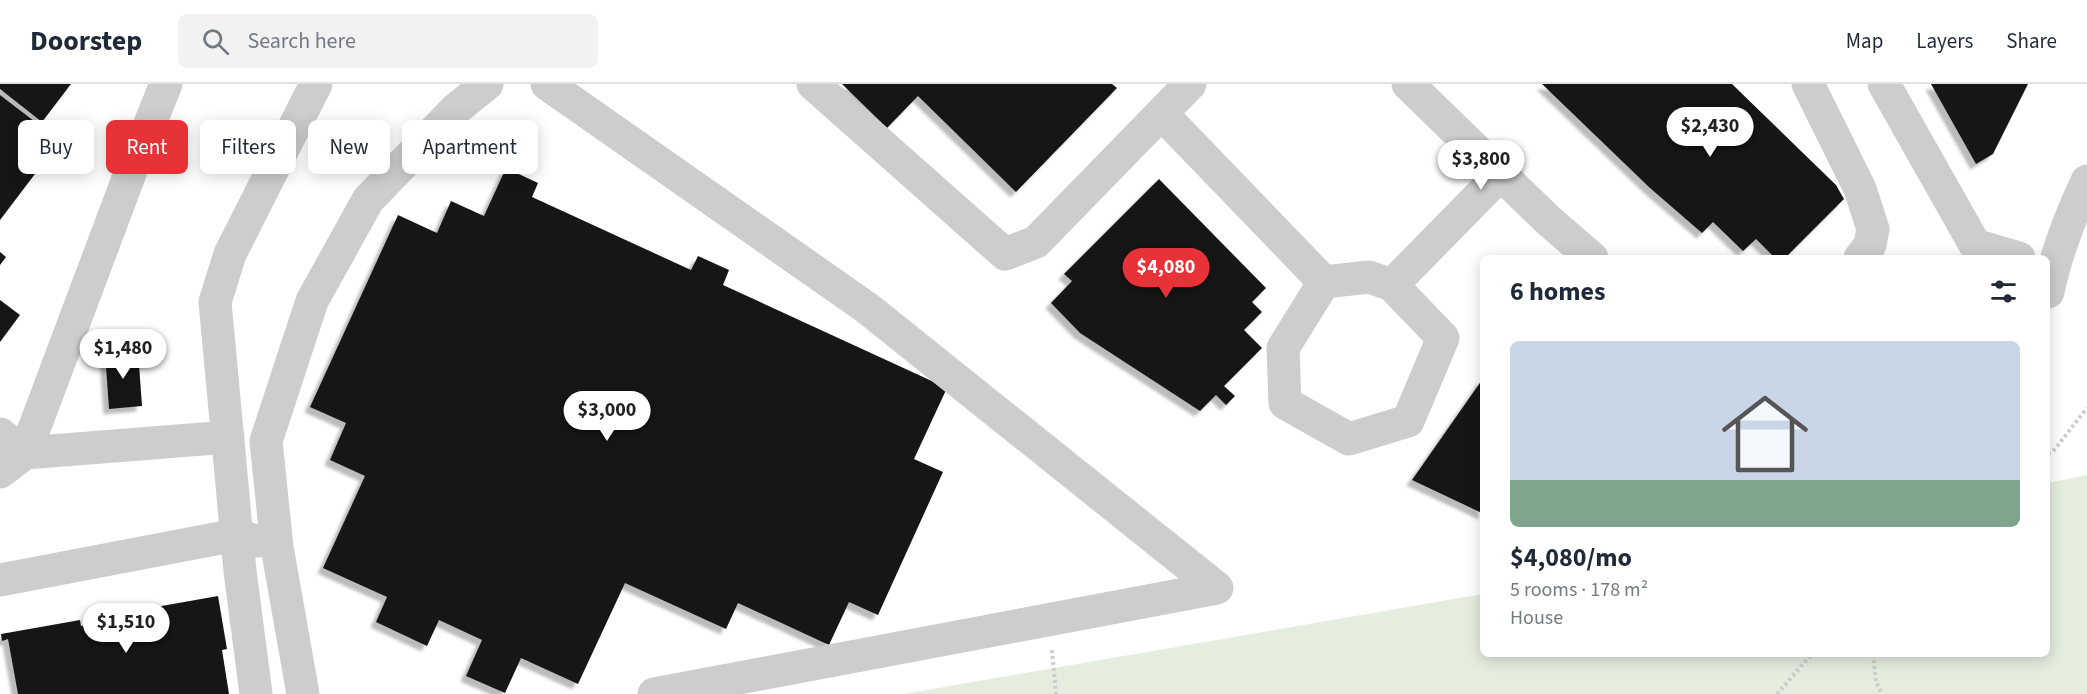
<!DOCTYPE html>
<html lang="en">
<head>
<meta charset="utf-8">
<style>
  :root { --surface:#fff; --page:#f2f2f3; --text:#1f2937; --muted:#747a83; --line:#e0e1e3; --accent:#e73238 }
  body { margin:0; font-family:"Source Sans 3",sans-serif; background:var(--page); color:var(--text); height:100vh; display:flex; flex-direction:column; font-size:22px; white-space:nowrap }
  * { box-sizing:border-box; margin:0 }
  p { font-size:20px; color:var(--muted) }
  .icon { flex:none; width:33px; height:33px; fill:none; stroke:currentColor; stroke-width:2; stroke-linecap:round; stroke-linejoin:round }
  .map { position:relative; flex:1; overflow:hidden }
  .details { position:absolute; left:1480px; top:171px; width:570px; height:402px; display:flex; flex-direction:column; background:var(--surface); border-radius:9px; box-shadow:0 3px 15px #0003 }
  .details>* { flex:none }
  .hud { position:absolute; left:18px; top:36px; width:570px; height:54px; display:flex; gap:12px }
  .price { position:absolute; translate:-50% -51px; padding:0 14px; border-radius:21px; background:#fff; color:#222; font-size:20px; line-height:39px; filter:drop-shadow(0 2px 3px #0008) }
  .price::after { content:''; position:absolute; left:50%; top:36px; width:18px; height:14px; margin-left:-9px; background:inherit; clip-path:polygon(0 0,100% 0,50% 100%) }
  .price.on { background:var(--accent); color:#fff }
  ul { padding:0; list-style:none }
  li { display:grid; align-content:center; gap:12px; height:318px; padding:0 30px }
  li span { display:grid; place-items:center; height:186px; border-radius:9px; color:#555 }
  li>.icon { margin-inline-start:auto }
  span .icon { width:108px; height:108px; fill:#fffc; stroke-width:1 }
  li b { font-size:26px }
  h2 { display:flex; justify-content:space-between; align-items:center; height:72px; padding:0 30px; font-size:26px }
  .tag { padding:0 21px; border-radius:9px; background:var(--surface); box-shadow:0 3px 15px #0003; font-size:21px; line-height:54px }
  .tag.on { background:var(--accent); color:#fff }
  header { display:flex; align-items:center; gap:36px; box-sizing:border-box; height:84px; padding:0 30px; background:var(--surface); border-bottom:2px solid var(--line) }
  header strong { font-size:28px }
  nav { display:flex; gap:33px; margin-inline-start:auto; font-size:21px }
  .search { width:420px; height:54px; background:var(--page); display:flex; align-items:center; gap:15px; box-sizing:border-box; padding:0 21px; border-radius:9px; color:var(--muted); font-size:22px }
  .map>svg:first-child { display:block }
</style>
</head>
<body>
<header>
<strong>Doorstep</strong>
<div class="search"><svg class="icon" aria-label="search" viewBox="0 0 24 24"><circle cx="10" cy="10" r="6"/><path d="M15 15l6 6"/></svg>Search here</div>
<nav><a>Map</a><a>Layers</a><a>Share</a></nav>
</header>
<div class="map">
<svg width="2087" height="610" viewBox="0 0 2087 610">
  <defs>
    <filter id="shadow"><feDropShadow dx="-5.5" dy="5.5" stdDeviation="1.5" flood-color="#0004"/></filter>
  </defs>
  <rect width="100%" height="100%" fill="#fff"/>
  <path fill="#e5edde" d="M2087,391V610H903L1483,510L1484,570H2048V399Z"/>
  <g fill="#171717" filter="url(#shadow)">
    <path d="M0,0H71L42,38L0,5Z"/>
    <path d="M842,0H1112L1117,4L1016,108L918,12L887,44Z"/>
    <path d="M1542,0H1732L1836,101L1844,115L1785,174H1775L1756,155L1743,167L1713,138L1702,149L1650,104Z"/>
    <path d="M1931,0H2028L1993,70L1976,80Z"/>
    <path d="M0,11L60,57L0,136Z"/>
    <path d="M506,84L538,99L532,113L691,186L698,172L729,186L723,201L947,304L914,375L943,388L878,531L849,518L829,561L738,519L726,545L625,499L578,600L521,574L505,609L466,592L482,556L439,536L427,562L376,538L387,513L323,484L365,392L330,376L346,339L310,323L398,131L437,149L451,117L484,132Z"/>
    <path d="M1159,95L1266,204L1252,218L1262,228L1244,246L1262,264L1224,302L1235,312L1226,321L1216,311L1200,327L1080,249L1051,219L1072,197L1064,190Z"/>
    <path d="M0,168L6,173L0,181Z"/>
    <path d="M0,216L20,231L0,258Z"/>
    <path d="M138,267L142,322L109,325L105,268Z"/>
    <path d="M1484,293V430L1412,396Z"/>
    <path d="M218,512L227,565L222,566L229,610H18L8,555L2,557L1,550L80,536L81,542L140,532L139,526Z"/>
  </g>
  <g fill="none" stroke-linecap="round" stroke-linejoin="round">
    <g stroke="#cdcdcd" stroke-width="4" stroke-dasharray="3 3" stroke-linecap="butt">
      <path d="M2048,370L2055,365L2087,324"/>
      <path d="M1052,566L1056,610"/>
      <path d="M1873,570L1876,598L1882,610"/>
      <path d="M1777,610L1812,570"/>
    </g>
    <g stroke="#cdcdcd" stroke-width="33">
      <path d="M547,0L867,224L1217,504L654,610"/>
      <path d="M813,0L1005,170L1036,158L1190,0"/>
      <path d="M1408,0L1548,136L1592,174"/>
      <path d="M1808,0L1860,105L1873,145L1870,161L1860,174"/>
      <path d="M1884,0L1975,161L2019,174"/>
      <path d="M1162,30L1324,198L1283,264L1285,319L1349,355L1408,337L1443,254L1392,201L1500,91"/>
      <path d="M1324,198L1369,193L1392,201"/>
      <path d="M2048,208C2056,169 2070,133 2087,97"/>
      <path d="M0,350L25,369L228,353"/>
      <path d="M0,388L25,369L132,84L166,0"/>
      <path d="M0,496L236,451L257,457"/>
      <path d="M256,610L240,487L215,218L230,170L316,0"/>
      <path d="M303,610L277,463L266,357L312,217L368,116L456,25L487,0"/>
    </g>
  </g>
</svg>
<b class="price" style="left:1710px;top:74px">$2,430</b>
<b class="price" style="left:1481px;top:107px">$3,800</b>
<b class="price on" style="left:1166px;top:215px">$4,080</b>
<b class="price" style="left:123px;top:296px">$1,480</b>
<b class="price" style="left:607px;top:358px">$3,000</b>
<b class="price" style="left:126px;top:570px">$1,510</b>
<div class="hud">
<a class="tag">Buy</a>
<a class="tag on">Rent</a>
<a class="tag">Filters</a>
<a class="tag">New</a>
<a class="tag">Apartment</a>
</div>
<section class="details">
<h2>6 homes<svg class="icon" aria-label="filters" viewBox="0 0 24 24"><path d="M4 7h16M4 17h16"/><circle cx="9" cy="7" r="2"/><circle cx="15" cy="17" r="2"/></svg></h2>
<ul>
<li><span style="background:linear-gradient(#c9d6e8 75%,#7fa58c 0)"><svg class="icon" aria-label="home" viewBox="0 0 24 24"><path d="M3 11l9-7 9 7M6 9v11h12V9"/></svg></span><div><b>$4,080/mo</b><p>5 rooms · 178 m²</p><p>House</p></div></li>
</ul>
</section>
</div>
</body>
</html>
